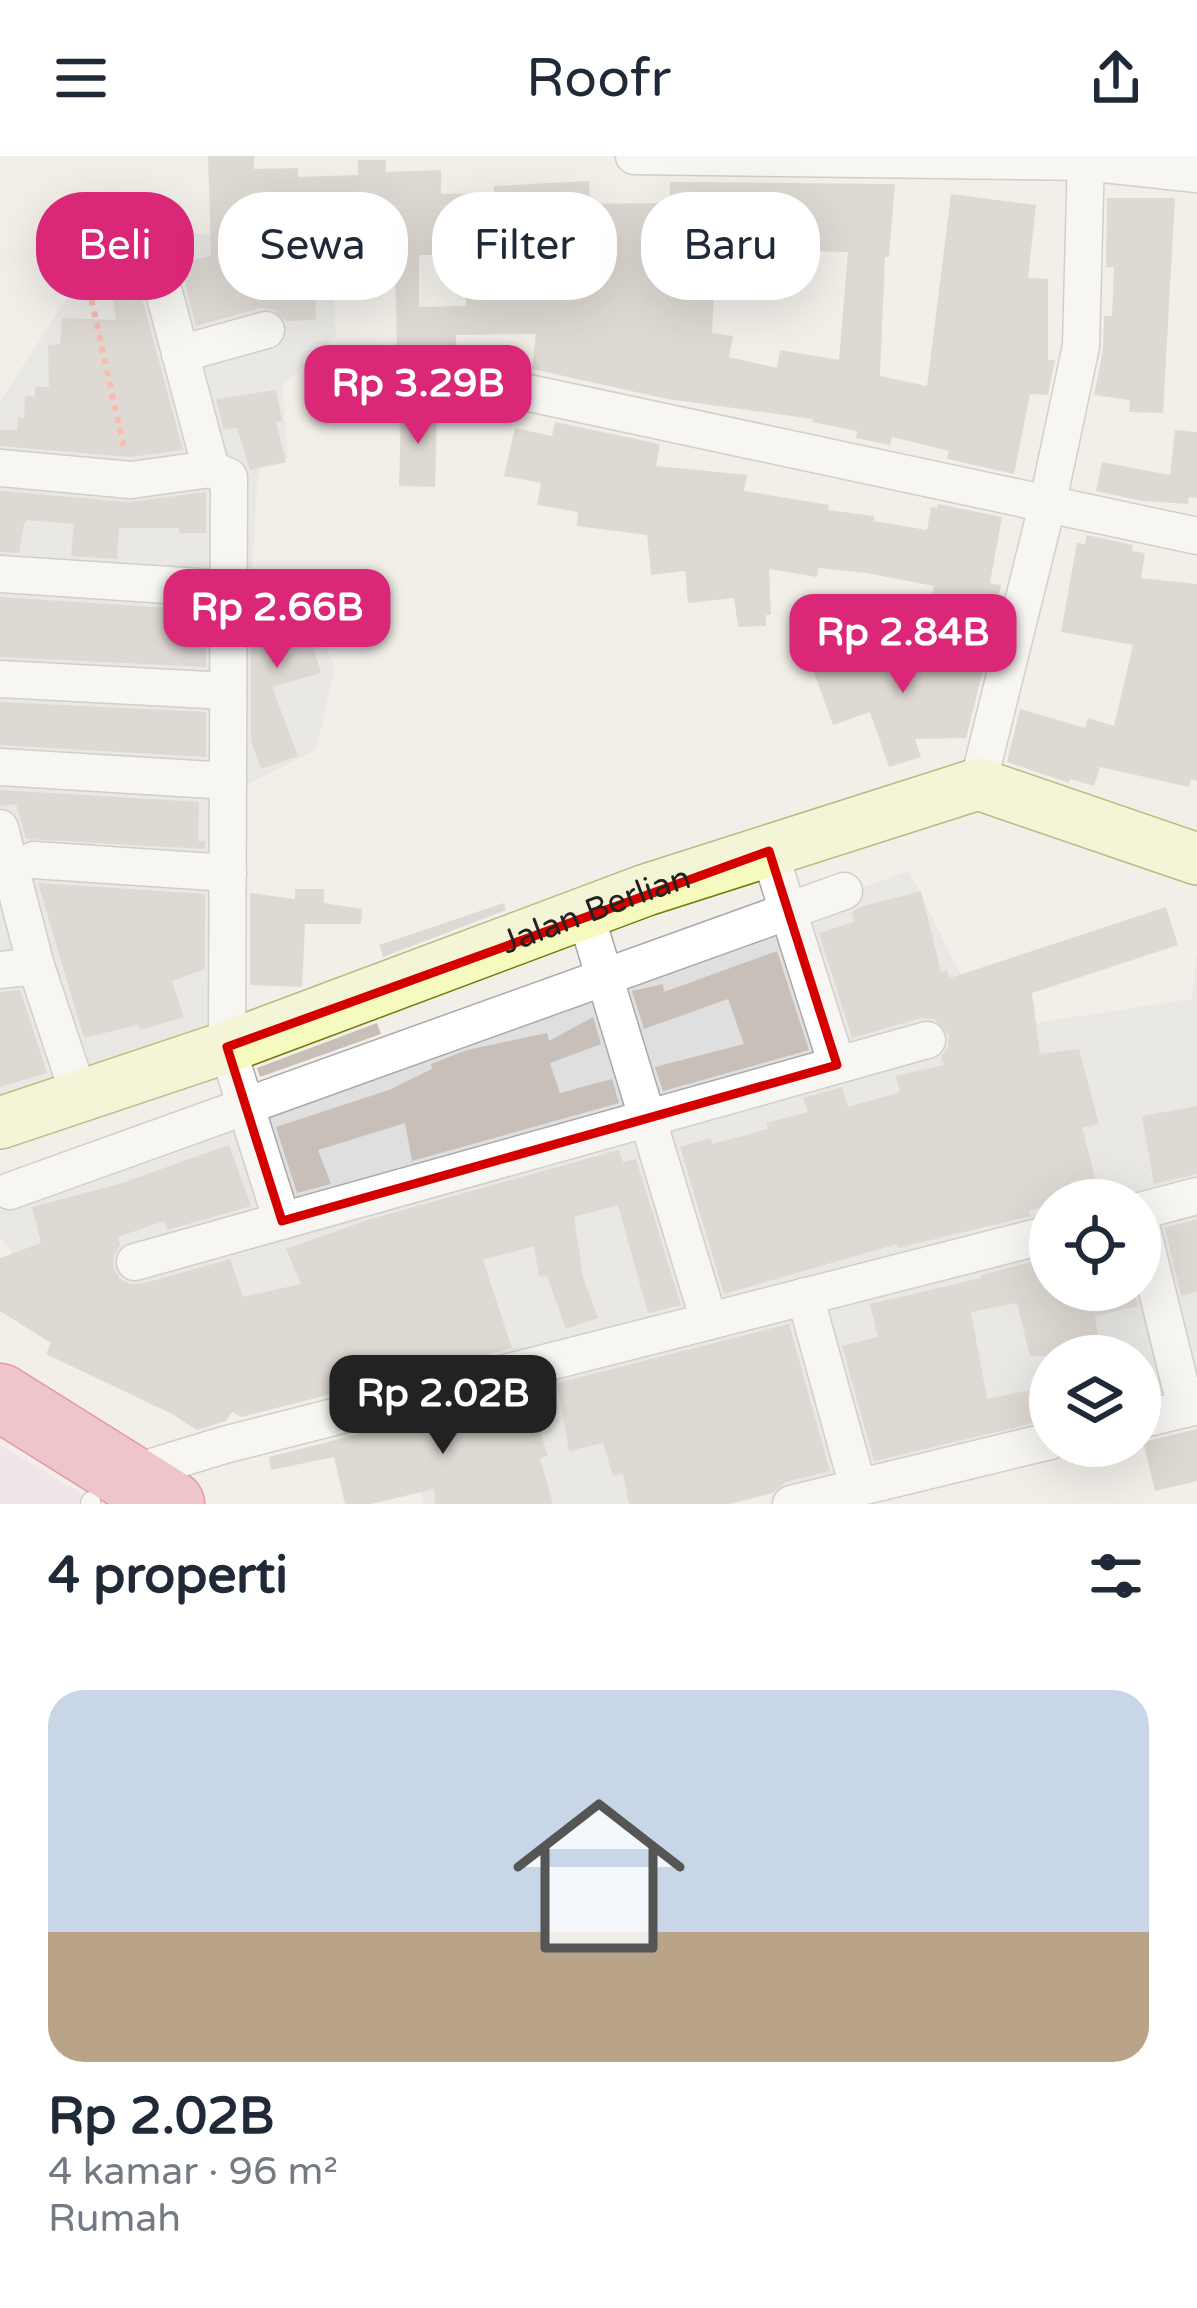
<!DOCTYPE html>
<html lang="id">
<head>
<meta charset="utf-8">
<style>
  :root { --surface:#fff; --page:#f2f2f3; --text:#1f2937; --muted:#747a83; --accent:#db2777 }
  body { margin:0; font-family:"Varela Round",sans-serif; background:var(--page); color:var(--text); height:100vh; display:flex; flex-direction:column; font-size:45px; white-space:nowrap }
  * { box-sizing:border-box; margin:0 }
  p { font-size:39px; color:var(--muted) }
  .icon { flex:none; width:66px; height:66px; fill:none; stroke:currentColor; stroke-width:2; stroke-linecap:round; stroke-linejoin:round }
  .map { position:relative; height:1348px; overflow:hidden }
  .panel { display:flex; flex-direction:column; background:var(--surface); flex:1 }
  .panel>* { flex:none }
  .guide { position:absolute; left:36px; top:36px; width:1125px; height:108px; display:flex; gap:24px }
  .buttons { position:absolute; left:1029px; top:1023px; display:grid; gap:24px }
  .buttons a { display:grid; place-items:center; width:132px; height:132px; border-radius:50%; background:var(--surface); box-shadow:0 12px 48px #0002; font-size:60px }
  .price { position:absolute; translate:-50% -102px; padding:0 27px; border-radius:24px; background:var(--accent); color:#fff; font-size:39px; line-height:78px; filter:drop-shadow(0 3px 6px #0008) }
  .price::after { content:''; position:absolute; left:50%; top:72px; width:36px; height:27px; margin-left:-18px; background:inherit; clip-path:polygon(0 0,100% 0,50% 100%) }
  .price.active { background:#222; color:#fff }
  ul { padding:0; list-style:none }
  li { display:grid; align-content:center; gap:24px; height:636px; padding:0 48px }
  li span { display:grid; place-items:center; height:372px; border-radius:36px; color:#555 }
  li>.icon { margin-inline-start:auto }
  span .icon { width:216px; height:216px; fill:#fffc; stroke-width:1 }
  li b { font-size:51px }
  h2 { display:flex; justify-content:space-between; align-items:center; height:144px; padding:0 48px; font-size:51px }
  .tag { padding:0 42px; border-radius:48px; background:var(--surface); box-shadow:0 12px 48px #0002; font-size:42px; line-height:108px }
  .tag.active { background:var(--accent); color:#fff }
  header { display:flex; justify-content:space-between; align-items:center; height:156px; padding:0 48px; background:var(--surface); font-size:54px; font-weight:600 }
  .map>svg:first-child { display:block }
</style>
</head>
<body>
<header><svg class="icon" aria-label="menu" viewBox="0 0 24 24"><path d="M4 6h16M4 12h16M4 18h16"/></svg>Roofr<svg class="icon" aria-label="share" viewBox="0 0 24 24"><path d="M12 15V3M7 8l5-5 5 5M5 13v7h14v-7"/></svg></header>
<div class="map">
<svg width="1197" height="1348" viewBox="0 0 1197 1348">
  <rect width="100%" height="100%" fill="#f2efe9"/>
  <g fill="#e0dfdf" fill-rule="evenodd">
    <path d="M154,74L331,90L336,180L282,230L288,302L259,306L251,425L298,437L335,510L316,594L230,637L216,875L0,954V245L87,112Z"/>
    <path d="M909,715L988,874L1192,843L1197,798V1234L1140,1248V1200H1050V1270L731,1348H424L372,1148L220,1199L23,1111L0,1081V1027L403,895ZM1050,1044H1140V1134H1050Z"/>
  </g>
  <path fill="#ebdbe8" d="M0,1289L99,1348H0Z"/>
  <g fill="#c7bfb8" fill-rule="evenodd">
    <path d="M208,0H254V13L298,12V21L358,19V4H386V16L441,14V38L494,37V30L589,25L590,48L670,47V26L895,28L889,101H885L880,220L927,230L951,38L1036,49L1028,122L1048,123V204H1055L1048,239L1030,238L1014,318L947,303L949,295L892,281L890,289L856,282L857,275L812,266L813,263L667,243L532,213L536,178L456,179V194L397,198L395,102L373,103L372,84L360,82L299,83V131H315L316,164L286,165L273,153L261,152L196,170L180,108L211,100ZM717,80H767L768,91L804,90V95L848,96L839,204L780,194L777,212L729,201L733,180L712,177ZM419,99H464L466,150L419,151Z"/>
    <path d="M1107,42H1175L1163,257L1129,256L1130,244L1094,239L1103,194L1104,160H1112L1114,111H1106Z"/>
    <path d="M142,92L136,120L183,294L130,301L0,290V274H17L18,262H24L25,240L35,241V231H49L48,189L60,188L62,162L116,164L106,98Z"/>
    <path d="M276,234L282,265L276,266L286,306L250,314L237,272L224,274L216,243Z"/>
    <path d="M401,252L437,253L435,331L399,330Z"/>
    <path d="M555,266L660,288L656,310L747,319L744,335L829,349L828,354L874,360V365L927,374L931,351L937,352L938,348L1002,361L990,427L1001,429L997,453L932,442L934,430L866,417L818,412L817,421L769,413L771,459H766V470L738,471L734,442L688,447L685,415L651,419L647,379L577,370L578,356L537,349L541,327L504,320L515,272L552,280Z"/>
    <path d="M1175,274L1197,276V342L1189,341L1188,348L1142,345L1096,335L1102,306L1170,319Z"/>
    <path d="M0,335L129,346L206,336V377H179V372H119L117,403L71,400L74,368L28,364L24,368L19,397L0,396Z"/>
    <path d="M1087,379L1133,389L1132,395L1145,397L1141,422L1197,428V625L1191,623L1189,631L1100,611L1094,630L1070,623L1069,627L1007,606L1020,553L1085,572L1088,562L1114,570L1133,489L1061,476L1077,387L1085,388Z"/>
    <path d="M296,433L321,517L272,531L298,600L261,613L251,585V445Z"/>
    <path d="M0,441L168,452V458L206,460V511L0,501Z"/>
    <path d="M868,488L877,513L933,490L985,506L966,582L915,583L921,601L889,611L870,556L833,569L811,508Z"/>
    <path d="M0,546L206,556V601L0,589Z"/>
    <path d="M0,634L199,646L198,685H205V693L26,683L16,648L0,650Z"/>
    <path d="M38,727L205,738V813L172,825L184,861L140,874L138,869L84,882Z"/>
    <path d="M295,733H324V747L362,753L361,768H305L302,831L250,829V737L295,743Z"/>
    <path d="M921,735L941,816L947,814L950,822L1166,751L1178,789L1032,837L1040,898L1079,893L1099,968L1082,972L1099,1037L1072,1044H1050V1049L1029,1054L1030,1060L898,1092L897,1088L724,1138L680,991L711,982L712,988L768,973L766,967L808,956L803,942L842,931L848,951L900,936L896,920L944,909L941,901L948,891L949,879L934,863L921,862L852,882L819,777L854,766L852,756L860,751Z"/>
    <path d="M504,747L506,754L383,801L379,789Z"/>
    <path d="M777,795L809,894L663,935L655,911L744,888L728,843L644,873L632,835L663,828L664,836Z"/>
    <path d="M20,834L47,917L0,931V836Z"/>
    <path d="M593,861L601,888L550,907L560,937L612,923L619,947L412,1005L405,967L318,994L331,1028L297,1037L276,971L389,934L432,913L431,908L467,894L547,877L549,885Z"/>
    <path d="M377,867L381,878L260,921L257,912Z"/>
    <path d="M1197,950V1018L1154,1028L1142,960Z"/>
    <path d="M229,989L251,1050L167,1074L164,1065L118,1081L120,1089L114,1099L113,1111L120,1123L130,1128H141L230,1103L243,1141L301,1128L286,1093L367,1064L619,994L623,1006L636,1003L681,1149L648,1157L618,1049L574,1061L583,1121L598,1162L566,1173L547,1120L539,1121L534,1090L483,1104L512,1192L241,1261L232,1256L226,1265L197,1274L172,1258L46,1198L51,1187L0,1155V1102L41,1087L32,1051L119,1028Z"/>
    <path d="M1197,1063V1136L1181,1140L1165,1072Z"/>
    <path d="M1039,1104L1045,1134H1134L1138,1150L1095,1160L1101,1200H1030L1017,1147L971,1156L987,1243L1050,1230V1263L874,1305L842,1190L878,1181L870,1148L981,1122V1119Z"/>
    <path d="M789,1168L830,1315L786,1326L772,1337L729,1348H629L623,1317L613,1320L603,1287L569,1295L557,1227Z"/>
    <path d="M526,1235L548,1300L540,1302L553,1348H435L434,1333L371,1348H345L334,1301L271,1314L269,1301Z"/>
    <path d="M1197,1273V1325L1155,1335L1143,1286Z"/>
  </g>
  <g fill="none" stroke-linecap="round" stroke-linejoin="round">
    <defs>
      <path id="lane" d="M90,1348L91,1345"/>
      <g id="street">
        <path d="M634,0L1085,6L1197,18"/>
        <path d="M158,114L211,313"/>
        <path d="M180,198L266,174"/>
        <path d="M515,234L1197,380"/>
        <path d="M0,312L131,324L211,313L229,321L227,891L282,1065"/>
        <path d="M0,418L229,433"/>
        <path d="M0,523L228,535"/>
        <path d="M0,611L228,625"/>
        <path d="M978,628L1047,350L1081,190L1086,0"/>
        <path d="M0,672L36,810"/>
        <path d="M769,695L837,909"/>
        <path d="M34,704L228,717"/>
        <path d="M585,757L709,1165"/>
        <path d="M0,814L36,810L79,939"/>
        <path d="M10,1035L844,735"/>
        <path d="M1140,1055L1197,1040"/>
        <path d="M1140,1065L1186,1253"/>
        <path d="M135,1106L927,884"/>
        <path d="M805,1140L858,1331"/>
        <path d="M1140,1264L1197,1250"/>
        <path d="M126,1319L224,1289L1050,1078"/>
        <path d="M791,1348L1050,1285"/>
      </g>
      <g id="secondary">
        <path id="s1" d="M0,967L227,891L646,734L978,628L1197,703"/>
      </g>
      <path id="highway" d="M0,1241L171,1348"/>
    </defs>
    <use href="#lane" stroke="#a9a9a9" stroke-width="21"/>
    <use href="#street" stroke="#a9a9a9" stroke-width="39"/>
    <use href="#secondary" stroke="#707d05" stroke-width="54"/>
    <use href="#highway" stroke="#dc2a67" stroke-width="69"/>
    <path stroke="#fa8072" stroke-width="6" stroke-dasharray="6 6" stroke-linecap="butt" d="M89,132L124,293"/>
    <use href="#lane" stroke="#fff" stroke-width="18"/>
    <use href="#street" stroke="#fff" stroke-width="36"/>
    <use href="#secondary" stroke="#f7fabf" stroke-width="51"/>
    <use href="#highway" stroke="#e892a2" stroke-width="66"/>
  </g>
  <path d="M0 0H1197V1348H0ZM769,695L837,909L282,1065L227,891Z" fill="#f2efe9" fill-opacity=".55" fill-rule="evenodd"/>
  <path fill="none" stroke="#d40000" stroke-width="9" stroke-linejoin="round" d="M769,695L837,909L282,1065L227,891Z"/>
  <g text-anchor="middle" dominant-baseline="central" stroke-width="9" stroke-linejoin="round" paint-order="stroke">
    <g font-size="33" fill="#222" stroke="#fff">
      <text stroke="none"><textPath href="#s1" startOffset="633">Jalan Berlian</textPath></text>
    </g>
  </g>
</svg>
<div class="buttons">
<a><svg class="icon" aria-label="locate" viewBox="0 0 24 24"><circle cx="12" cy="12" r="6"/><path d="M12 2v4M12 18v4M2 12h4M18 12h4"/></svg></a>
<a><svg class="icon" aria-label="layers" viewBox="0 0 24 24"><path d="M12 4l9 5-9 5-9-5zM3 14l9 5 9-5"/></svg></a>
</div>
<b class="price" style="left:418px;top:291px">Rp 3.29B</b>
<b class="price" style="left:277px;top:515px">Rp 2.66B</b>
<b class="price" style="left:903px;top:540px">Rp 2.84B</b>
<b class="price active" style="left:443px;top:1301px">Rp 2.02B</b>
<div class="guide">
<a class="tag active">Beli</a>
<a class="tag">Sewa</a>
<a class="tag">Filter</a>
<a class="tag">Baru</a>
</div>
</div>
<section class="panel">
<h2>4 properti<svg class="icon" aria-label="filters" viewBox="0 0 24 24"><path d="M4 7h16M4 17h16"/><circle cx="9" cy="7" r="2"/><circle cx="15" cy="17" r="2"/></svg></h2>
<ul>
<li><span style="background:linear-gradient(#c9d6e8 65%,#b9a48a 0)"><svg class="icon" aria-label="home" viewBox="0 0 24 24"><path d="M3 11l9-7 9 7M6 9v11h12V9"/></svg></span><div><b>Rp 2.02B</b><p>4 kamar · 96 m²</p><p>Rumah</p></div></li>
</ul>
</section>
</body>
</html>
